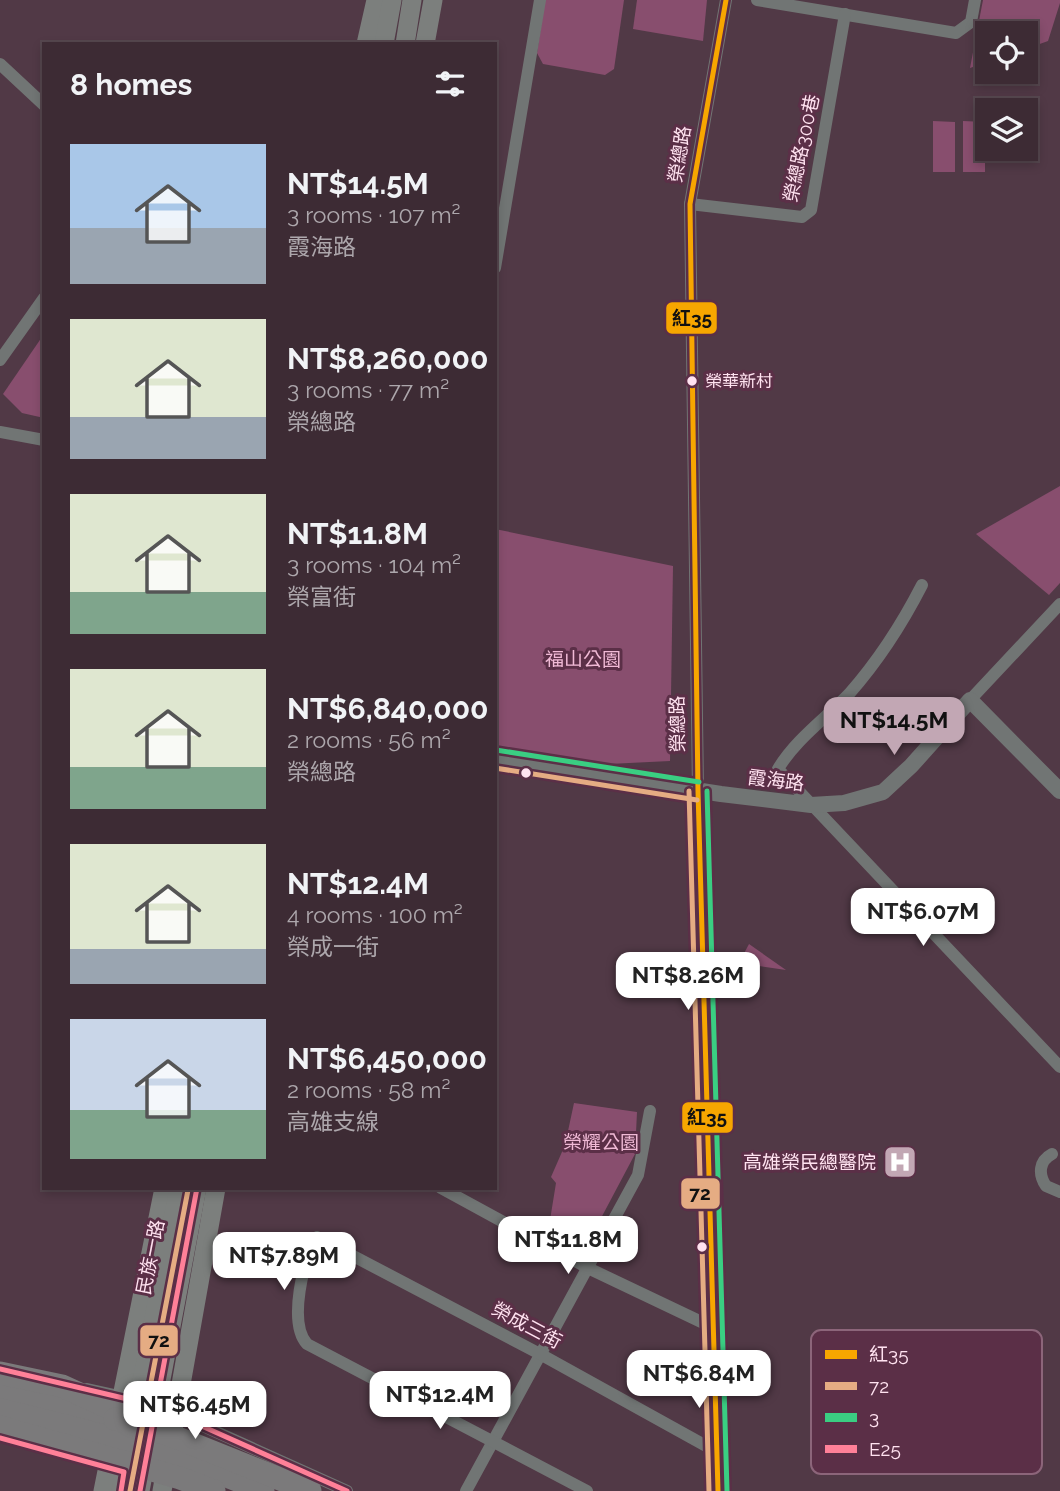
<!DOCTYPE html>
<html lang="en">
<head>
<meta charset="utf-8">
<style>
  :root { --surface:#3d2b34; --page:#483740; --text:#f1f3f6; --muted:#ada7ac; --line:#56474f; --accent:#c2a7b4 }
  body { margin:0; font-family:Raleway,"Noto Sans TC",sans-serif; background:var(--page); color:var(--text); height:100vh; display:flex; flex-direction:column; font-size:26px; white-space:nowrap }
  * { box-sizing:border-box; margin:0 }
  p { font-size:23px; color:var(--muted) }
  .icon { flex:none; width:38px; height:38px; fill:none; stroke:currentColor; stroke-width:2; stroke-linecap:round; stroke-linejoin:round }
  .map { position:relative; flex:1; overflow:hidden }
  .panel { position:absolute; left:42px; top:42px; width:455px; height:1148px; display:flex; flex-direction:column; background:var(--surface); border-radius:0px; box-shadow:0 4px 10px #0003,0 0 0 2px var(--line) }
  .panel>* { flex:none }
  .tools { position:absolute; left:975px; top:21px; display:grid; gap:14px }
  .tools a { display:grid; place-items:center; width:63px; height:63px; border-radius:0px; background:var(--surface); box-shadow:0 4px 10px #0003,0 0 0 2px var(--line); font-size:35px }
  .price { position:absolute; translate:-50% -60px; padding:0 16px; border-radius:14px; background:#fff; color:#222; font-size:23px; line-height:46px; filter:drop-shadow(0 2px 4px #0008) }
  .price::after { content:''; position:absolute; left:50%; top:42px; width:21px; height:16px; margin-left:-10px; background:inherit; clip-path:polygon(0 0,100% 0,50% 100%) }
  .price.on { background:var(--accent); color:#111 }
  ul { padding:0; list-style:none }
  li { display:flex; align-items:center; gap:21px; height:175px; padding:0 28px }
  li span { display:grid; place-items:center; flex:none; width:196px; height:140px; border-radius:0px; color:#555 }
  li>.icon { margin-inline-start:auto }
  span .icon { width:84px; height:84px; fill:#fffc; stroke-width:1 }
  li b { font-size:30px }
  h2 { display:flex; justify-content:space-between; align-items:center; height:84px; padding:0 28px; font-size:30px }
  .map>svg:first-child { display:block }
</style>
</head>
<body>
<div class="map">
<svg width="1060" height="1491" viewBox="0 0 1060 1491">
  <rect width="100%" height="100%" fill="#513946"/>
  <g fill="#884e6e">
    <path d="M545,0H624L614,69L605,75L543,64L537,53Z"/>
    <path d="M637,0H707L703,41L633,29Z"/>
    <path d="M983,0H1060V3L1048,41L1026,49V33H987V62L970,68Z"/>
    <path d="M933,121L955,122V172H933Z"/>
    <path d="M963,121L985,122V172H963Z"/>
    <path d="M44,334V418L22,413L3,394Z"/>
    <path d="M1060,486V583L1049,595L976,534Z"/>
    <path d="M495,529L673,566L670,761L588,765L495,751Z"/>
    <path d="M749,944L786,970L739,963Z"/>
    <path d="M574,1103L637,1112L635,1154L591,1237L550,1220L556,1183L551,1177L565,1145Z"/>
  </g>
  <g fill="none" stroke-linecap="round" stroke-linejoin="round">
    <g stroke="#717574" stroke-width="12">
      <path d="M757,0L956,33L971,22L975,0"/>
      <path d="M0,64L44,105"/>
      <path d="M690,204L802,217L811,210L845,14"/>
      <path d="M495,268L540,0"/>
      <path d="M0,360L44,298"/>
      <path d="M0,432L44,440"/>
      <path d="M922,585C901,626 879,660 849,694C825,719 795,740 778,769L1060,1067"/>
      <path d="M970,700L1060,604"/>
      <path d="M1052,1154C1039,1161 1038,1174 1046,1186L1060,1192"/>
      <path d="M441,1188L588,1268L714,1328"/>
      <path d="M87,1389L128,1398"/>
      <path d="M172,1412L347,1491"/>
      <path d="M466,1491L638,1175L650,1111"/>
      <path d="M587,1491L307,1344C288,1323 303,1259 317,1237L540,1354L717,1452"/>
      <path d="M718,1491L698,791L690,204L726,0"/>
    </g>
    <path stroke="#717574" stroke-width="16" d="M495,759L721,794L811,805L844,803L883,792L911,766L970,700L1060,791"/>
    <g stroke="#7c7f7d" stroke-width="19">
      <path d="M366,44L376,0"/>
      <path d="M384,44L392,0"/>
      <path d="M405,44L412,0"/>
      <path d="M425,44L433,0"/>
      <path d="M103,1491L164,1188"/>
      <path d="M121,1491L179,1188"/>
      <path d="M140,1491L197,1188"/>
      <path d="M162,1491L216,1188"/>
    </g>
    <path stroke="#7b7a7b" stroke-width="23" d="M0,1391L115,1419"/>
    <g stroke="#7b7a7b" stroke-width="23">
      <path d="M0,1373L62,1386L132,1418"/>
      <path d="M0,1410C89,1431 179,1454 263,1491"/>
      <path d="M115,1419L170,1435L310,1491"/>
      <path d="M0,1427L180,1478L214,1491"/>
    </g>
    <defs>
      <path id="bus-1" d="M718,1491L698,791L690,204L726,0"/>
      <g id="bus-2">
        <path d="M495,768L697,800"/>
        <path d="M689,791L709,1491"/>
        <path d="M130,1491L188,1190"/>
      </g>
      <g id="bus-3">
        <path d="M496,750L699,782"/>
        <path d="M707,791L727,1491"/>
      </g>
      <g id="bus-4">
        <path d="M0,1369L157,1406L347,1491"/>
        <path d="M0,1438L124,1472L121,1491"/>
        <path d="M140,1491L197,1188"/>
      </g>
    </defs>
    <use href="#bus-1" stroke="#5b2f47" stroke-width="10"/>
    <use href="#bus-2" stroke="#5b2f47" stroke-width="10"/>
    <use href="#bus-3" stroke="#5b2f47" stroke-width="10"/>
    <use href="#bus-4" stroke="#5b2f47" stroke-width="10"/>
    <use href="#bus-1" stroke="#f7a600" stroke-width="5"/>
    <use href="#bus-2" stroke="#e5ac83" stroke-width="5"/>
    <use href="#bus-3" stroke="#3ace82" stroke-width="5"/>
    <use href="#bus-4" stroke="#ff8098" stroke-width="5"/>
  </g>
  <defs>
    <symbol id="hospital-square" viewBox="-11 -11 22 22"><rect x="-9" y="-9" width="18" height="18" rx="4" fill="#c2a7b4" stroke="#5b2f47"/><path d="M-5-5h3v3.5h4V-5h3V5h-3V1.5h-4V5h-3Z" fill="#fff"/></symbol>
  </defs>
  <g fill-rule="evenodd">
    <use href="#hospital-square" x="881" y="1143" width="38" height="38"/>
  </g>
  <g fill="#ffe2f0" stroke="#5b2f47" stroke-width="2.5">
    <circle cx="692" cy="381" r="6"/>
    <circle cx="526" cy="773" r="6"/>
    <circle cx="702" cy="1247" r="6"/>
  </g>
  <g text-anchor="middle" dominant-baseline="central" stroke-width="6" stroke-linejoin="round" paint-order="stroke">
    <g font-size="17" fill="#ffe2f0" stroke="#5b2f47" text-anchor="start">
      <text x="705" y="381">榮華新村</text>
    </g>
    <g font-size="19" fill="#ffe2f0" stroke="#5b2f47">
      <text transform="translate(801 148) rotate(-78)">榮總路300巷</text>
      <text transform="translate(679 154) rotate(-81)">榮總路</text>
      <text transform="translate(677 724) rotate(-91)">榮總路</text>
      <text transform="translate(776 780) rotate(7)">霞海路</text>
      <text transform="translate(150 1257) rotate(-79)">民族一路</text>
      <text transform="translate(527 1325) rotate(28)">榮成三街</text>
    </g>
    <g font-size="19" fill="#f1bad6" stroke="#5b2f47">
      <text x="583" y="659">福山公園</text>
      <text x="601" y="1142">榮耀公園</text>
    </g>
    <g font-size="19" fill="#ffe2f0" stroke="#5b2f47" text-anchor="end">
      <text x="876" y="1162">高雄榮民總醫院</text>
    </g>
  </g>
  <rect x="811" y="1330" width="231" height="144" rx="10" fill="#5b2f47" stroke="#8c657a" stroke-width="2"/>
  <rect x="825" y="1350" width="32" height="9" fill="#f7a600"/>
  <rect x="825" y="1382" width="32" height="8" fill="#e5ac83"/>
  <rect x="825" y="1413" width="32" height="9" fill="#3ace82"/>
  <rect x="825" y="1445" width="32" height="8" fill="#ff8098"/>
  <g font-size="19" fill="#ffe2f0">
    <text x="869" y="1361">紅35</text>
    <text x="869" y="1393">72</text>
    <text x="869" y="1424">3</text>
    <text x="869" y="1456">E25</text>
  </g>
  <g stroke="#5b2f47" stroke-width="2.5">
    <rect x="665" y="301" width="53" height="34" rx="7" fill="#f7a600"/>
    <rect x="681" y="1101" width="53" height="33" rx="7" fill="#f7a600"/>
    <rect x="680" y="1177" width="41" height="33" rx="7" fill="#e5ac83"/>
    <rect x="139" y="1324" width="40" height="33" rx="7" fill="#e5ac83"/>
  </g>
  <g font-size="19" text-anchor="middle" font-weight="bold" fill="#111">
    <text x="692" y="325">紅35</text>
    <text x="707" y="1124">紅35</text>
    <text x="700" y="1200">72</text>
    <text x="159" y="1347">72</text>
  </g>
</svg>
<div class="tools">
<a><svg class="icon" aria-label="locate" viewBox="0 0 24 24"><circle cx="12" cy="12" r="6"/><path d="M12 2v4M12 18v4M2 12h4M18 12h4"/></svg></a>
<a><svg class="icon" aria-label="layers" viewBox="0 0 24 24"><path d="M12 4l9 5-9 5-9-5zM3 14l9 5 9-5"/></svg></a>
</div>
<b class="price on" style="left:894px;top:757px">NT$14.5M</b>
<b class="price" style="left:923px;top:948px">NT$6.07M</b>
<b class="price" style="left:688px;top:1012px">NT$8.26M</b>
<b class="price" style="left:568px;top:1276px">NT$11.8M</b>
<b class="price" style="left:284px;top:1292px">NT$7.89M</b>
<b class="price" style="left:699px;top:1410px">NT$6.84M</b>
<b class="price" style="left:440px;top:1431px">NT$12.4M</b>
<b class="price" style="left:195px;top:1441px">NT$6.45M</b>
<section class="panel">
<h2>8 homes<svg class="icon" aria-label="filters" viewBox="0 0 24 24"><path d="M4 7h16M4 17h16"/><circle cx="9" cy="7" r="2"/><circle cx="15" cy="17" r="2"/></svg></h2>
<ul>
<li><span style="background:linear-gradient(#a9c7e8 60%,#9aa5b1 0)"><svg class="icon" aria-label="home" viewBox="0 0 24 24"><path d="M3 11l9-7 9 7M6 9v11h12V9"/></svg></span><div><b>NT$14.5M</b><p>3 rooms · 107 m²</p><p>霞海路</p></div></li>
<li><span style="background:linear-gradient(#dfe7d0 70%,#9aa5b1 0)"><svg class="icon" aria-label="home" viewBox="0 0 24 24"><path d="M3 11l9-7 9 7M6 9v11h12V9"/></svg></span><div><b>NT$8,260,000</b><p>3 rooms · 77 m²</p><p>榮總路</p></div></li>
<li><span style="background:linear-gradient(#dfe7d0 70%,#7fa58c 0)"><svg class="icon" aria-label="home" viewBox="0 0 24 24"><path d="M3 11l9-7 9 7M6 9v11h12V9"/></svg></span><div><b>NT$11.8M</b><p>3 rooms · 104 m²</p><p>榮富街</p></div></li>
<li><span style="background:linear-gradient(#dfe7d0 70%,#7fa58c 0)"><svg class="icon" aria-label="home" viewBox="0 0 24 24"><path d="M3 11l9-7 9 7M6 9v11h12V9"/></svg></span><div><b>NT$6,840,000</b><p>2 rooms · 56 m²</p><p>榮總路</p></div></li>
<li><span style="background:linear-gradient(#dfe7d0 75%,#9aa5b1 0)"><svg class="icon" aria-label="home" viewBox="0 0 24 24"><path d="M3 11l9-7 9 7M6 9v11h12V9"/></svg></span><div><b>NT$12.4M</b><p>4 rooms · 100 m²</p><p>榮成一街</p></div></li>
<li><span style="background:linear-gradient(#c9d6e8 65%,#7fa58c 0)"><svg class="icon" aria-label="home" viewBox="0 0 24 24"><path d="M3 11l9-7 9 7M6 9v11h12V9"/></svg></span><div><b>NT$6,450,000</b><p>2 rooms · 58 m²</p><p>高雄支線</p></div></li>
</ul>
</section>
</div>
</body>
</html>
